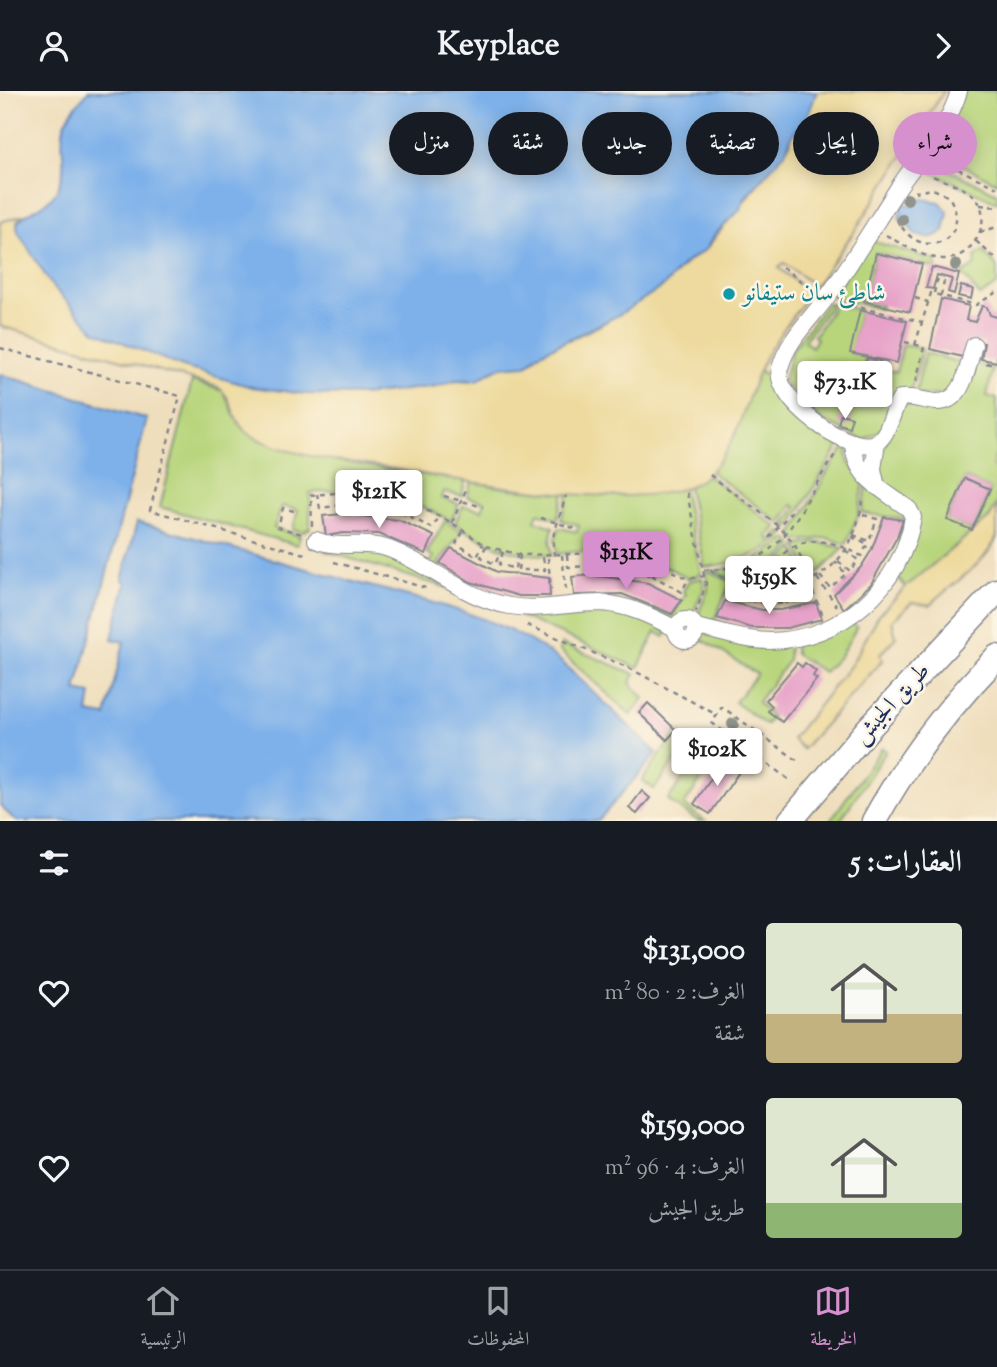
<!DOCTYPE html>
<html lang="ar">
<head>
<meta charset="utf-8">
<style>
  :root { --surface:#171b24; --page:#20242c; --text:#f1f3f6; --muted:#9ea1a6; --line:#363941; --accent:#d690ce }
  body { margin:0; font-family:"Sorts Mill Goudy",Amiri,serif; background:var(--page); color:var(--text); direction:rtl; height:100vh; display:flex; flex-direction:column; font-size:26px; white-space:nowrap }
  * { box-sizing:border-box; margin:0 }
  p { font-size:23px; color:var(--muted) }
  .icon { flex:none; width:38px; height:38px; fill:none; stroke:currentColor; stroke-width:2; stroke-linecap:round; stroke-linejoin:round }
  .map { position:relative; height:730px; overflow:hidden; direction:ltr }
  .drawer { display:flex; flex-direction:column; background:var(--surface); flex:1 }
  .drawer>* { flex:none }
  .top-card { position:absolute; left:21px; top:21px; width:956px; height:63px; direction:rtl; display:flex; gap:14px }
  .price { position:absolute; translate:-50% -60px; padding:0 16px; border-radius:7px; background:#fff; color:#222; font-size:23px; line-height:46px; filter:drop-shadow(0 2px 4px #0008) }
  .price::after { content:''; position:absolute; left:50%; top:42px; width:21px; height:16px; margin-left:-10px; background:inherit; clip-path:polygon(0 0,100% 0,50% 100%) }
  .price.selected { background:var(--accent); color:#111 }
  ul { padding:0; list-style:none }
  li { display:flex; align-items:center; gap:21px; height:175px; padding:0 35px }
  li span { display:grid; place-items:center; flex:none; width:196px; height:140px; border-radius:7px; color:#555 }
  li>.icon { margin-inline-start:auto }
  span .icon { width:84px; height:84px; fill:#fffc; stroke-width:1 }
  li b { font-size:30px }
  h2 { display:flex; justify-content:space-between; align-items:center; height:84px; padding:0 35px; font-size:30px }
  .chip { padding:0 24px; border-radius:32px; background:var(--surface); box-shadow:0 4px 18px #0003; font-size:24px; line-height:63px }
  .chip.selected { background:var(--accent); color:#111 }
  header { display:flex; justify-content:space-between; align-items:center; height:91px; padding:0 35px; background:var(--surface); font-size:32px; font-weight:800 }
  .dock { display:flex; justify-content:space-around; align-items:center; height:98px; border-top:2px solid var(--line); background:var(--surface); font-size:19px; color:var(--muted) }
  .dock a { display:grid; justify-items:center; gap:4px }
  .dock .selected { color:var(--accent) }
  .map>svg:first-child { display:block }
</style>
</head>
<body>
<header><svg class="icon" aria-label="forward" viewBox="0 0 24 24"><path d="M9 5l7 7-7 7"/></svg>Keyplace<svg class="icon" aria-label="person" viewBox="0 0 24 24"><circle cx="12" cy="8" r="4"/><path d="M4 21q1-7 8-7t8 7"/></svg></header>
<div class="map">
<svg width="997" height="730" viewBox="0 0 997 730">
  <rect width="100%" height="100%" fill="#fcf5e5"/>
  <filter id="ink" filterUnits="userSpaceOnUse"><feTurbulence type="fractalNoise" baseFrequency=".0143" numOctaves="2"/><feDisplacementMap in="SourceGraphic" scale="14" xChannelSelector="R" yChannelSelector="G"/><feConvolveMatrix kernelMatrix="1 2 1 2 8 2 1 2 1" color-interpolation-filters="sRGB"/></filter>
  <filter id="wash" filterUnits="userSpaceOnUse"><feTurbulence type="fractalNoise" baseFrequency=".00686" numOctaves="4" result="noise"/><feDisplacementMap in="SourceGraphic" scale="28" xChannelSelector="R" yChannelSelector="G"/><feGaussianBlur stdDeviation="1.57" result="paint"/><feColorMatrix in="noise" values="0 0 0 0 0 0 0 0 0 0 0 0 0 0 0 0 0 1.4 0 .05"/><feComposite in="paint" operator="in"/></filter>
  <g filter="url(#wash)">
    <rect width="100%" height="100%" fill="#efdebc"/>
    <g fill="#b8d57b" stroke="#6a826c" stroke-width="2" fill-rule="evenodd">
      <path d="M964,0H997V92L934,60Z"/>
      <path d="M927,69L997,102V111L922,77Z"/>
      <path d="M869,149L937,170L936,177L876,162L864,210L881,214L880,218L832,206Z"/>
      <path d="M983,160L997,176V194L980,205L962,183L976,173L975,166Z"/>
      <path d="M827,212L832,213L804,250L812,256L817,248L814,245L835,214L860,219L851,262L866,265L862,285L876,289L881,270L888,272L887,279L896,281L903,254L922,258C913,298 903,333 862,349L820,328L783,291L792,259Z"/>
      <path d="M925,262L961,272L957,295L947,304H915Z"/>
      <path d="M977,273L993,277L987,305L997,308V361L992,375L997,378V413L990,426L906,496L895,483L917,431C866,377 875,378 902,313L933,315ZM965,387L990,398L972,439L947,428Z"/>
      <path d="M759,279L774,289L842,350L789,437L785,433L796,416L792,414L780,432L710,380L735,344Z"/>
      <path d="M192,290L223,300C232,314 233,330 247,341C276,366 421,383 465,390L462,405L444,401L442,407L459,413L451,430C401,403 367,395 310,402V437L303,441L293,438L298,419L282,415L274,437L300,445L297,454L160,416Z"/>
      <path d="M846,355L849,372L864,391L858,425L846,453L827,447L795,450L792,444L828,380Z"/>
      <path d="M707,384L777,436L767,445L770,449L780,440L784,443C762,465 734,473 705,476L688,396Z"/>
      <path d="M471,391L511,398L564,402L557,428L538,422L535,430L553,436L550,450L552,464C514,465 485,454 455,432L463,415L482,419L485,411L467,406Z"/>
      <path d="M867,395L907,420L901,452L898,451L903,428L862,422Z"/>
      <path d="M683,397L701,483L688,487C646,463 605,455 557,463L555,448L559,437L577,441L579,434L561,429L569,403L639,404Z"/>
      <path d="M445,430L462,441L438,473L440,475L437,479L429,473L434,466L427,462Z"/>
      <path d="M787,448L793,453L772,476L764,497L733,489L715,480L752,471Z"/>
      <path d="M815,451L844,457L813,487L797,455Z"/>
      <path d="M337,457L385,461L448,497L325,460Z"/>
      <path d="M794,457L810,489L768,496L776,476Z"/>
      <path d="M709,480L731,491L714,529L733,537L731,541L696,528L708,499L706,481Z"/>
      <path d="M702,487L704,497L691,527L682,526L675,531L652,522L654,518L672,525L686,503L683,500L689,490Z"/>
      <path d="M617,519L658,534L667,543L664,546L656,541L638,577L509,520Z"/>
      <path d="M850,530L857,536L840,565L824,581L795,563L794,552Z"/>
      <path d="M705,542L789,553L788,570L758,611L772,626L766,634L735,611L757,583L703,549L686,559V554Z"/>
      <path d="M562,553L635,583L630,592L644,607L631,624L559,559Z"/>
      <path d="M678,639L691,648L654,698L642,689Z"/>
      <path d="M882,657L886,660L840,730H830Z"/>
      <path d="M692,674L705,683L684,714L705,730H698L668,709Z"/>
    </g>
    <g fill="#eeda9e" stroke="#84847e" stroke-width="2">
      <path d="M817,0H944L856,138L815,195L784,172L779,177L810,202C795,223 778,244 765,267C744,307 740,358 702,388C652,427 452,388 388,377C345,370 294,367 254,346C230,334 236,309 218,296L0,235V131L24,124L17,130V137L52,195L107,245L183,276L252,296L306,303L365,304L436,295L455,289L472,290L510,272H530L538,263L599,235L665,194L686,172L706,158L790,53L792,43L809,21Z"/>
      <path d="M997,412C997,422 997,437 997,446C986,473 949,495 930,514L912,511L892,530L896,546L880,563L882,570L803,658L792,648L851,574L880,522L906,496L990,426Z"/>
    </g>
    <g fill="#7eb1ea" stroke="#4c70a4" stroke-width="2">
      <path d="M88,0H817L809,21L793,43L784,63L746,105L739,120L715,143L706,158L685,172L665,194L619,224L538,263L527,274C503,275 498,274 478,289H455L436,295L365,304L306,303L252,296L183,276L95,240L52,195L18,141L17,133C24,119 48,119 59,95C68,76 60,60 63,41C65,25 79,12 88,0Z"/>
      <path d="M922,108L940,111L948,121L944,140C928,153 909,146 907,126L899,127L903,111L912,115Z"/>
      <path d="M0,283L147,328L76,600L91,603L88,622L106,625L124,551L112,548L126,491L122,489L137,431C209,451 282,471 354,491C425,510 505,525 563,572L657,662L598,730H16L0,715Z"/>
    </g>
    <g id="blocks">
      <g fill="#e7a2c9">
        <path d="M876,162L922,173L910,221L864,210Z"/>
        <path d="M932,176L959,183L954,203L948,201L952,188L937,184L933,198L926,197Z"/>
        <path d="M961,195L973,198L971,208L958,205Z"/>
        <path d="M941,208L969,215L966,229L975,231L982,215L987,216L990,224L997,226V271L981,268L984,252L971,250L967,267L930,258Z"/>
        <path d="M860,219L907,230L897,272L850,262Z"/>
        <path d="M867,267L880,270L876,285L864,282Z"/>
        <path d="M841,323L852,326L849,336L838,333Z"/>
        <path d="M965,387L990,398L972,439L947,429Z"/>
        <path d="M342,423L399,429L434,445L426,463L379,443L343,442L326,445L323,425Z"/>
        <path d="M884,426L903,429L897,446L871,493L844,518L834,503L861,476L871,460Z"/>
        <path d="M451,457L497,481L549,487L550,505H519L471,491L440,472Z"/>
        <path d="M591,484L648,492L682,509L672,523L622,503L574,504L572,486Z"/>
        <path d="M725,510L762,519H780L816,512L822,528L787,537H752L717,527Z"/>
        <path d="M797,572L802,576L805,572L816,580L813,585L817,588L782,631L768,620L772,615L766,609Z"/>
        <path d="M648,612L676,639L667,649L639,622Z"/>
        <path d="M723,670L739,681L710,723L694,713Z"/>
        <path d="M642,700L650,707L637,723L629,717Z"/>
      </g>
    </g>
  </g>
  <g filter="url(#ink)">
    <use href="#blocks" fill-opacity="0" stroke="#85868d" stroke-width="2"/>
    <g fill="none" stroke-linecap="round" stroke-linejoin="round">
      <defs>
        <g id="minor">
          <path d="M959,0C948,38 922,62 900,94C876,131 853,170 827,206C810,229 788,248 780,277C772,308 847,363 875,352C890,345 891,319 901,307C913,305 924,310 936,311C965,312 967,275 974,254"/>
          <path d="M877,351L873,378L877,396"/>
          <path d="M316,449C338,459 365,449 389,458C432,474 463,507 510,515C541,520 569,512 600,512C627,513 653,526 676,538"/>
          <circle cx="686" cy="539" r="10"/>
          <path d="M696,536C721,541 745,550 770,550C841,549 902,496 913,426L909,418C884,399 854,388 853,351"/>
        </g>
        <g id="highway">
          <path d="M790,730L868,638L997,500"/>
          <path d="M874,730C907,670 949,615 997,566"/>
        </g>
      </defs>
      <use href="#minor" stroke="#85868d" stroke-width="18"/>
      <use href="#highway" stroke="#85868d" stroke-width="27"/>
      <g stroke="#85868d" stroke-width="2.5" stroke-dasharray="5 5" stroke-linecap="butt">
        <path d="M940,69L997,97"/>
        <path d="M980,114L997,116"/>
        <path d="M897,127C918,175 976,149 949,106L933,98L915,101"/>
        <path d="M980,141L997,136"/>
        <path d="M886,144C903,154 925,168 945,168C974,168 996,125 973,104C962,95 943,89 929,84"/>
        <path d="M976,150L997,169"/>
        <path d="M782,176L813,199"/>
        <path d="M934,202L937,189L944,191L941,204"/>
        <path d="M915,207L928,211"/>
        <path d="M841,212L922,231"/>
        <path d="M905,251L924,256L916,291"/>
        <path d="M915,254L931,202L976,214L997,201"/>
        <path d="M0,257L180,305L150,419L308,464"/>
        <path d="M986,272L994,274"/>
        <path d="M710,384L780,436L795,454L812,490"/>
        <path d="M356,400V414L377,416L379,403"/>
        <path d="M687,402L706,493L696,521"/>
        <path d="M317,403L320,417L353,413L352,400"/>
        <path d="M382,403L381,417L400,422L404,409"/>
        <path d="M444,405L483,416"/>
        <path d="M408,410L404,423L432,437L440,425"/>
        <path d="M294,420L283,417L278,436L302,443"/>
        <path d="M541,427L577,438"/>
        <path d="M452,432L467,396"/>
        <path d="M312,435L311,404L362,400L408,410L452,432L486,455L520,464L616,462L654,471L688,488L705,485"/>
        <path d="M463,441L456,452L477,466L483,453"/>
        <path d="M853,444L869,450L877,428L860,423"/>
        <path d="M769,447L795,416"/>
        <path d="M486,455L481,466L495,473L501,460"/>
        <path d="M503,461L499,473L515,478L517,464"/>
        <path d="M605,462V475L626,478L629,465"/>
        <path d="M520,464L518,479H545L543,466"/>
        <path d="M562,464L566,499"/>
        <path d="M567,464L568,476L602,475V462"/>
        <path d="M554,465L553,446L566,405"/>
        <path d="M632,466L629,478L649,485L654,471"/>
        <path d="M548,467L551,499"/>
        <path d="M838,470L850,480L858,469L845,459"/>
        <path d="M334,471L426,497"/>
        <path d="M657,474L653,485L682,501L688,488"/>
        <path d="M704,479C790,478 796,416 837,361"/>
        <path d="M710,479C752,510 813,504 844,461C855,445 860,424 864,405"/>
        <path d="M820,485L830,497L846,483L835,471"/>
        <path d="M817,487L837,515"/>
        <path d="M731,491L727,503L748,510L752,497"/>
        <path d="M809,491L822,523"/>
        <path d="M753,498L752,510L766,512C769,451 811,435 861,465L868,453L852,446"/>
        <path d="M785,498L787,512L809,508L805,492"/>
        <path d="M769,500L770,513L784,512L782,498"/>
        <path d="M527,534L629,577L717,624"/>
        <path d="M788,688L712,632L722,616L801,672"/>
      </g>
      <use href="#minor" stroke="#fff" stroke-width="16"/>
      <use href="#highway" stroke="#fff" stroke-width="24"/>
    </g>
    <g fill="#90948c">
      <circle cx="907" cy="108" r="6"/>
      <circle cx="902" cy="129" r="6"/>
      <circle cx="956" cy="174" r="6"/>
      <circle cx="733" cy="633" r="6"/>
    </g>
  </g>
  <circle fill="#0f9aa8" stroke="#fcf5e5" stroke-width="2.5" cx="729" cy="203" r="7"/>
  <g text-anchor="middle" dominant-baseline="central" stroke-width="5" stroke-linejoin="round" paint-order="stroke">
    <g font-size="24" fill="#0d838f" stroke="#fcf5e5" text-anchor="start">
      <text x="743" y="203">شاطئ سان ستيفانو</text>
    </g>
    <g font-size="24" fill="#1b2f5e" stroke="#fcf5e5">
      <text transform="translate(892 613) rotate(-47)">طريق الجيش</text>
    </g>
  </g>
</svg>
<b class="price" style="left:845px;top:330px">$73.1K</b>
<b class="price" style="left:379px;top:439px">$121K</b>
<b class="price selected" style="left:626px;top:500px">$131K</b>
<b class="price" style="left:769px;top:525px">$159K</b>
<b class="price" style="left:717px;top:697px">$102K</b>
<div class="top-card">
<a class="chip selected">شراء</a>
<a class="chip">إيجار</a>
<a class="chip">تصفية</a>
<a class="chip">جديد</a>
<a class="chip">شقة</a>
<a class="chip">منزل</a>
</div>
</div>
<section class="drawer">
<h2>العقارات: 5<svg class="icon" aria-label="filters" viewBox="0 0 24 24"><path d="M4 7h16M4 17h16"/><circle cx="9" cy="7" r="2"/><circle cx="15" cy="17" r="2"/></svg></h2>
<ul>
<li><span style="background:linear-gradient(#dfe7d0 65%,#c2b280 0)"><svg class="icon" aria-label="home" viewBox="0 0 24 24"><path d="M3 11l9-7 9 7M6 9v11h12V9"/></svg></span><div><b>$131,000</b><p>الغرف: 2 · 80 m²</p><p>شقة</p></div><svg class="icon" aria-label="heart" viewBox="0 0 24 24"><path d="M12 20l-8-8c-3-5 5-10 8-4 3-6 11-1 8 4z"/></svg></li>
<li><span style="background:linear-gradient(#dfe7d0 75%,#8fb573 0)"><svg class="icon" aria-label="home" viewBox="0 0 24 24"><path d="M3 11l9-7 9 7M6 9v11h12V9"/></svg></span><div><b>$159,000</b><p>الغرف: 4 · 96 m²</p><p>طريق الجيش</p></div><svg class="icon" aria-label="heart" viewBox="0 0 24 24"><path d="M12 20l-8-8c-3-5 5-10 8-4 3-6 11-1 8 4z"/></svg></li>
</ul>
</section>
<nav class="dock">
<a class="selected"><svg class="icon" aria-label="map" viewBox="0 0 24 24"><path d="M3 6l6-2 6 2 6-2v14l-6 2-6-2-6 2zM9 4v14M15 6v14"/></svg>الخريطة</a>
<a><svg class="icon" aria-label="saved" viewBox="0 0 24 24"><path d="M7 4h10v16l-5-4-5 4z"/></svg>المحفوظات</a>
<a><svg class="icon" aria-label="home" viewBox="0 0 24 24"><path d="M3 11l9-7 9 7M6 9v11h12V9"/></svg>الرئيسية</a>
</nav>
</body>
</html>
